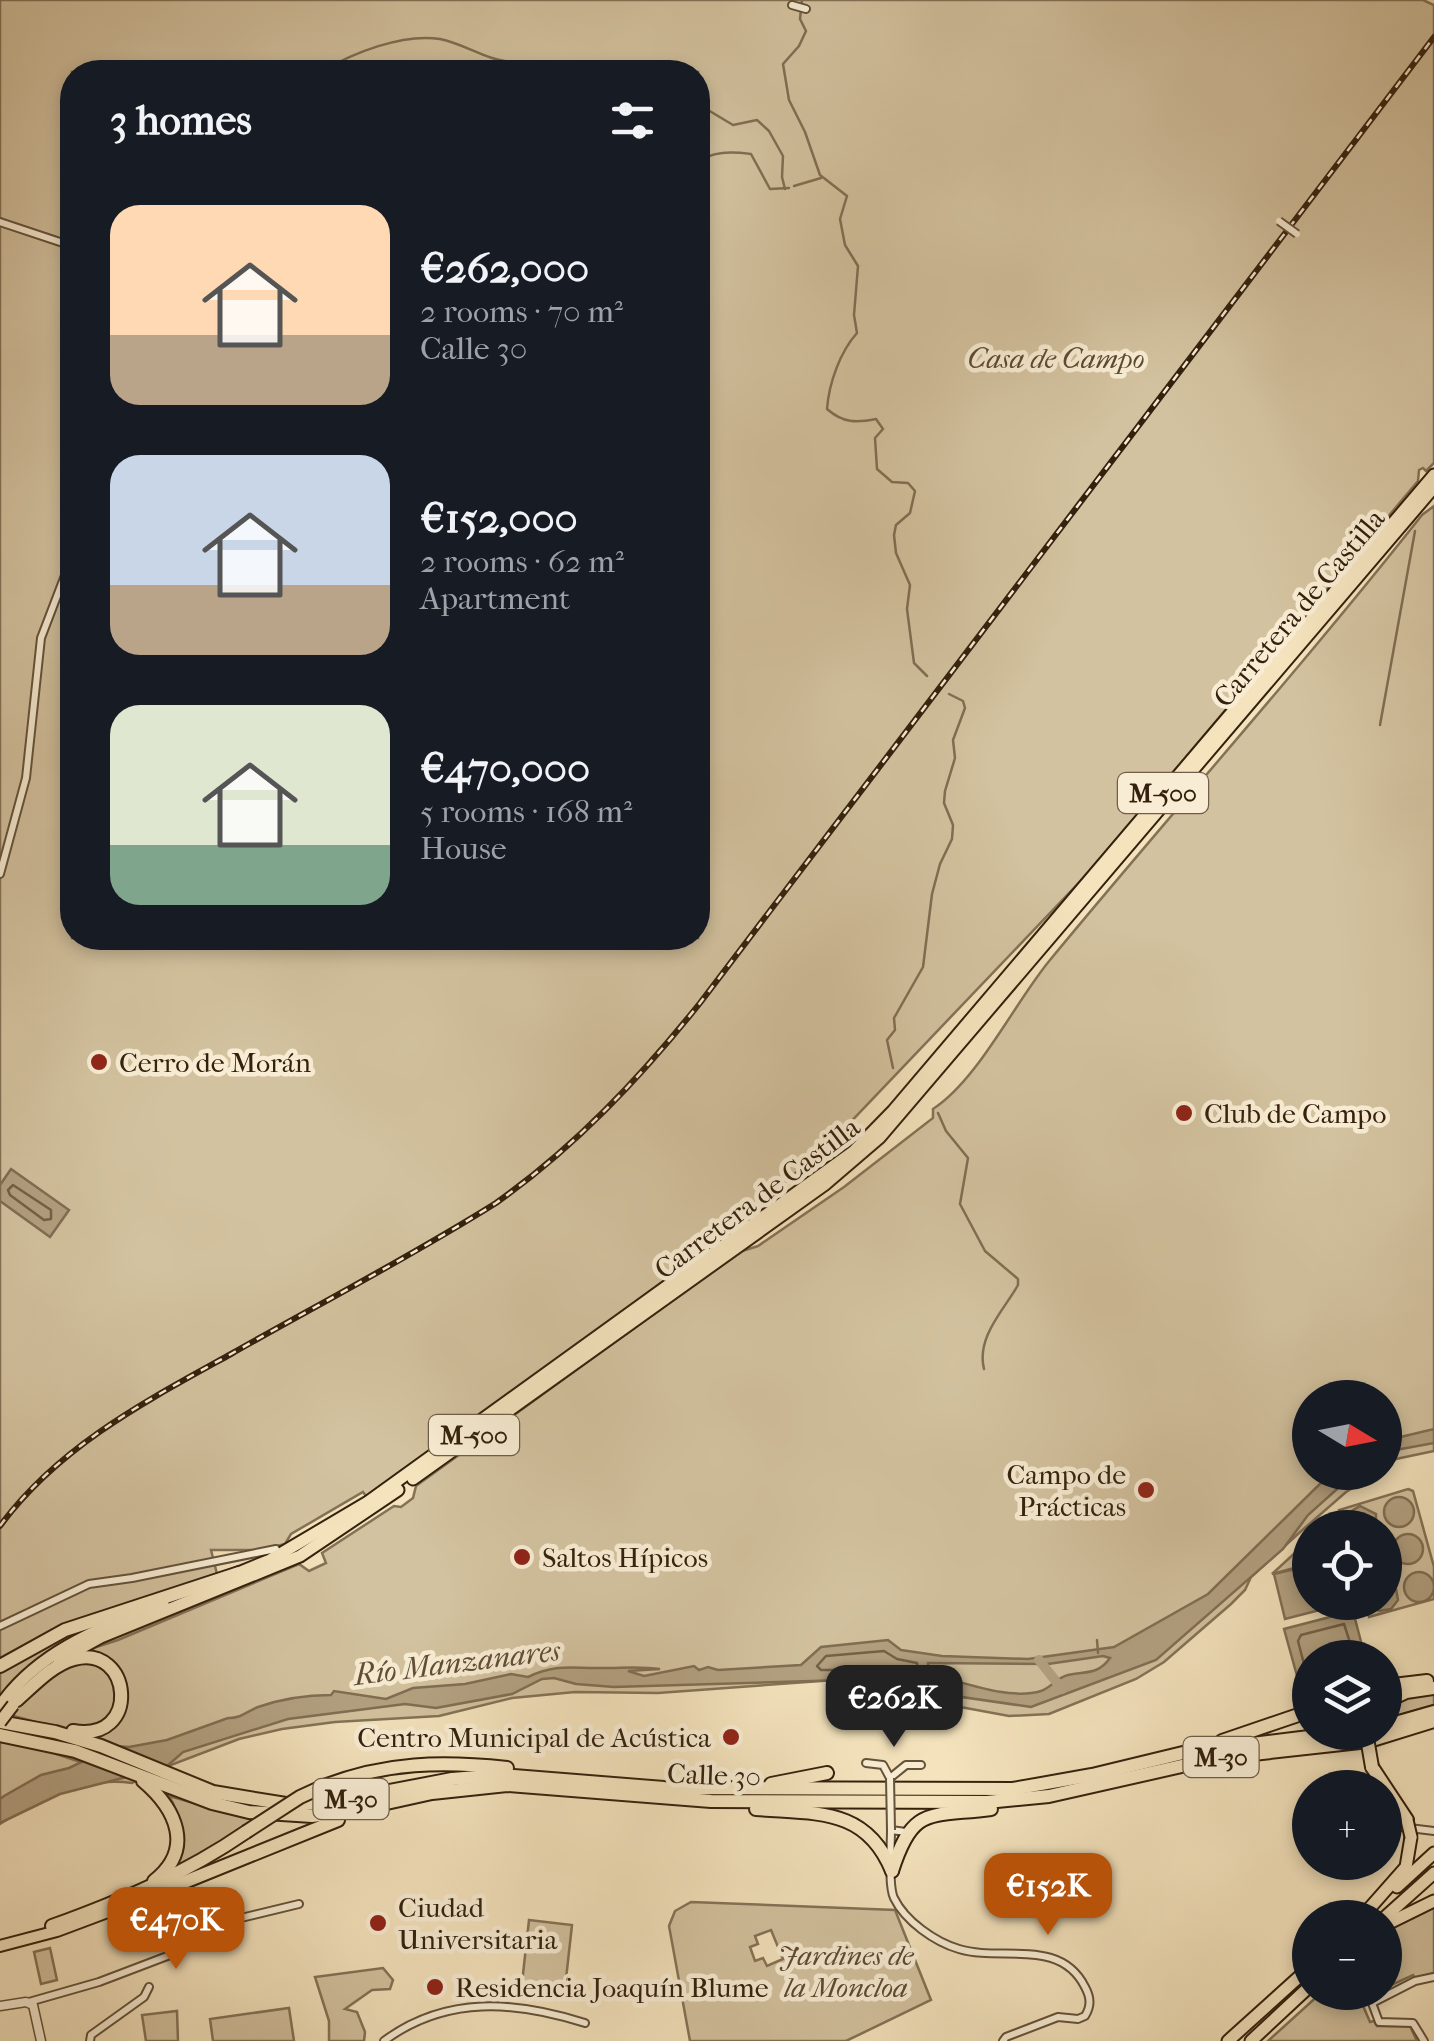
<!DOCTYPE html>
<html lang="en">
<head>
<meta charset="utf-8">
<style>
  :root { --surface:#171b24; --page:#242831; --text:#f1f3f6; --muted:#9ea1a6; --accent:#b45309 }
  body { margin:0; font-family:"IM FELL French Canon",serif; background:var(--page); color:var(--text); height:100vh; display:flex; flex-direction:column; font-size:38px; white-space:nowrap }
  * { box-sizing:border-box; margin:0 }
  p { font-size:32px; color:var(--muted) }
  .icon { flex:none; width:55px; height:55px; fill:none; stroke:currentColor; stroke-width:2; stroke-linecap:round; stroke-linejoin:round }
  .map { position:relative; flex:1; overflow:hidden }
  .details { position:absolute; left:60px; top:60px; width:650px; height:890px; display:flex; flex-direction:column; background:var(--surface); border-radius:40px; box-shadow:0 5px 15px #0003 }
  .details>* { flex:none }
  .needle { width:65px; rotate:100deg }
  .controls { position:absolute; left:1292px; top:1380px; display:grid; gap:20px }
  .controls a { display:grid; place-items:center; width:110px; height:110px; border-radius:50%; background:var(--surface); box-shadow:0 5px 15px #0003; font-size:50px }
  .price { position:absolute; translate:-50% -85px; padding:0 22px; border-radius:20px; background:var(--accent); color:#fff; font-size:32px; line-height:65px; filter:drop-shadow(0 2px 5px #0008) }
  .price::after { content:''; position:absolute; left:50%; top:60px; width:30px; height:22px; margin-left:-15px; background:inherit; clip-path:polygon(0 0,100% 0,50% 100%) }
  .price.selected { background:#222; color:#fff }
  ul { padding:0; list-style:none }
  li { display:flex; align-items:center; gap:30px; height:250px; padding:0 50px }
  li span { display:grid; place-items:center; flex:none; width:280px; height:200px; border-radius:30px; color:#555 }
  li>.icon { margin-inline-start:auto }
  span .icon { width:120px; height:120px; fill:#fffc; stroke-width:1 }
  li b { font-size:42px }
  h2 { display:flex; justify-content:space-between; align-items:center; height:120px; padding:0 50px; font-size:42px }
  .map>svg:first-child { display:block }
</style>
</head>
<body>
<div class="map">
<svg width="1434" height="2041" viewBox="0 0 1434 2041">
  <rect width="100%" height="100%" fill="#f4e3bd"/>
  <filter id="stains"><feTurbulence type="fractalNoise" baseFrequency=".002" numOctaves="4"/><feColorMatrix values="0 0 0 0 .2 0 0 0 0 .09 0 0 0 0 .02 0 0 0 .5 -.17"/></filter>
  <radialGradient id="worn" r=".72"><stop offset=".6" stop-color="#630" stop-opacity="0"/><stop offset="1" stop-color="#630" stop-opacity=".3"/></radialGradient>
  <g fill="#d3c29f" stroke="#847256" stroke-width="2.5" fill-rule="evenodd">
    <path d="M0,0H1423L1434,5V463L1426,471L1423,468L1419,470L1418,481L1090,871L841,1132L730,1232L546,1368L366,1496L363,1492L291,1534L285,1544L261,1550H211L217,1574L72,1637L31,1666L0,1695ZM72,72H698V938H72Z"/>
    <path d="M1434,506V1451L1396,1459L1385,1467V1398H1310V1472L1378,1473L1346,1492L1299,1533L1251,1577L1245,1590L1231,1604L1164,1662L1136,1679L1049,1714L1009,1716L901,1696L835,1680L658,1693L575,1692L512,1698L439,1716L335,1722L282,1729L239,1739L166,1767L97,1739L10,1715L37,1687L81,1652L118,1640L299,1564L309,1571L326,1563L322,1553L394,1506L401,1507L413,1498L416,1486L739,1252L758,1246L844,1187L933,1118V1109C978,1080 1015,1002 1050,960C1173,811 1302,667 1422,515Z"/>
    <path d="M1408,1489L1413,1491L1434,1567V1599L1369,1617L1365,1603L1385,1602V1528L1343,1527L1339,1510Z"/>
    <path d="M1310,1539L1309,1546L1301,1549L1305,1565L1272,1574Z"/>
    <path d="M1434,1689V1705L1385,1719V1692Z"/>
    <path d="M0,1741L33,1746L136,1781L132,1783C87,1776 37,1798 0,1824Z"/>
    <path d="M169,1796L254,1820L232,1837L170,1873C178,1843 186,1823 169,1796Z"/>
    <path d="M691,1902L895,1910L931,2000L846,2041H690L669,1926L675,1911ZM771,1930L783,1959L767,1966L763,1958L755,1961L750,1947L758,1944L755,1936Z"/>
    <path d="M1434,1908V1973L1415,1978L1413,1975L1385,1988V1934L1410,1916Z"/>
    <path d="M529,1920L572,1925L564,1997L521,1992Z"/>
    <path d="M50,1948L57,1980L41,1984L34,1952Z"/>
    <path d="M383,1968L393,1980L390,1989L372,1990L345,2009L357,2012L365,2032L364,2041H329V2021L315,1977Z"/>
    <path d="M1322,1992L1375,1993L1361,2001L1370,2022L1374,2021L1377,2026H1410L1417,2041H1268Z"/>
    <path d="M289,2008L294,2041H213L210,2019Z"/>
    <path d="M177,2011L178,2041H146L142,2015Z"/>
  </g>
  <g fill="#b3a181" stroke="#806e53" stroke-width="2.5" fill-rule="evenodd">
    <path d="M11,1169L69,1210L50,1237L0,1201V1185Z"/>
    <path d="M1434,1429V1443L1385,1452V1442L1388,1440Z"/>
    <path d="M1331,1473H1355L1308,1515L1283,1549L1156,1660L1031,1707L844,1680L614,1687L576,1684L554,1678L542,1679L512,1694L436,1708L405,1704L288,1719L183,1752L166,1767L60,1794L0,1823V1799L4,1796L41,1775L69,1768L115,1746L129,1747L167,1740L228,1718C240,1719 247,1711 258,1707C281,1699 307,1695 331,1695L334,1691L386,1699L413,1688L465,1684L511,1674L528,1677C558,1663 572,1669 604,1668C623,1668 640,1666 660,1669L628,1671L644,1676L694,1666L699,1670L708,1667L718,1670L801,1665L821,1647L888,1640L901,1650L942,1656L1028,1659L1114,1647L1208,1594ZM1103,1656L1110,1658C1098,1675 1086,1671 1068,1675C1056,1678 1052,1687 1041,1691C1010,1700 969,1684 938,1676L929,1671L928,1663L1048,1664Z"/>
    <circle cx="1399" cy="1512" r="15"/>
    <path d="M1360,1506L1376,1514V1527H1349L1350,1512Z"/>
    <circle cx="1408" cy="1549" r="15"/>
    <path d="M1310,1546V1602L1347,1603L1285,1619L1274,1574L1307,1566L1303,1548Z"/>
    <circle cx="1419" cy="1587" r="15"/>
    <path d="M1385,1581L1396,1589L1398,1600L1391,1609L1379,1611L1370,1603L1385,1602Z"/>
    <path d="M1353,1611L1365,1657L1310,1658V1680L1299,1683L1284,1629Z"/>
  </g>
  <g fill="none" stroke-linecap="round" stroke-linejoin="round">
    <g stroke="#746147" stroke-width="2.5">
      <path d="M13,1185L51,1210V1219L44,1220L10,1195L8,1190Z"/>
      <path d="M884,1651L897,1659L917,1663L919,1679L846,1670H821L817,1666L826,1656Z"/>
      <path d="M1310,1671L1305,1668L1298,1641L1301,1635L1344,1624L1355,1658"/>
    </g>
    <g stroke="#806e53" stroke-width="2.5">
      <path d="M802,0L800,19L806,31L799,46L783,64L789,100L805,132L820,175L847,196L840,219L845,245L858,266L854,315L857,333C840,352 829,383 827,409C843,423 856,423 876,419L883,429L875,438L877,469L892,482L908,483L915,491L910,513L896,525L894,535L896,553L910,585L907,609L914,663L927,676"/>
      <path d="M321,72C352,53 403,33 440,39C459,43 474,52 492,58C514,65 539,63 560,72"/>
      <path d="M698,104L733,125L757,120L769,131L783,156L782,177L785,189"/>
      <path d="M698,164C709,150 734,152 751,154L770,189L789,188"/>
      <path d="M794,186L821,178"/>
      <path d="M1380,725L1415,531"/>
      <path d="M893,1068L887,1040L895,1030L894,1018L923,967L932,894L940,864L952,839L953,825L944,803L945,791L955,758L953,740L965,708L963,701L949,694"/>
      <path d="M938,1113L946,1131L968,1158L960,1204L985,1251L1018,1279V1285C1004,1310 976,1337 984,1369"/>
      <path d="M1097,1640L1098,1653"/>
    </g>
    <path stroke="#b3a181" stroke-width="10" d="M1039,1660L1062,1689"/>
    <defs>
      <g id="minor">
        <path d="M792,5L806,9"/>
        <path d="M0,222L72,246"/>
        <path d="M0,874L26,778L41,638L72,557"/>
        <path d="M0,1626L89,1584L132,1578L276,1549"/>
        <path d="M866,1763L883,1765L890,1778L906,1765H921"/>
        <path d="M1385,1825L1434,1831"/>
        <path d="M906,1832L891,1830C891,1846 888,1886 894,1898C905,1921 935,1942 959,1949C1001,1962 1060,1937 1085,1987C1091,1998 1091,2006 1085,2016L1078,2019L1058,2017L1006,2037L1003,2041"/>
        <path d="M29,2002L99,1982L170,1955L241,1918L299,1904"/>
        <path d="M90,2041L91,2035L144,1997L149,1987"/>
        <path d="M384,2041C446,1995 516,2001 585,2023"/>
        <path d="M1424,2041L1413,2023L1379,2022L1372,2003L1415,1981L1434,1977"/>
      </g>
      <path id="tertiary" d="M0,2006L26,2002L33,2005L41,2041"/>
      <path id="primary" d="M0,1946L57,1931L145,1898"/>
      <g id="trunk">
        <path d="M413,1479L824,1185L880,1137L1434,487"/>
        <path d="M231,1576L270,1560L368,1502L853,1152L893,1111L1434,475"/>
        <path d="M59,1660L101,1637L300,1556L398,1490"/>
        <path d="M0,1706C39,1650 102,1628 163,1604"/>
        <path d="M1397,1887L1434,1853"/>
        <path d="M1361,1918L1406,1867L1411,1837"/>
        <path d="M1384,1918L1434,1873"/>
        <path d="M1385,1925L1434,1901"/>
        <path d="M1228,2041L1310,1967"/>
        <path d="M1251,2041L1310,1986"/>
      </g>
      <g id="motorway">
        <path d="M0,1666L65,1630L239,1573"/>
        <path d="M1385,1686L1427,1681"/>
        <path d="M17,1700C34,1685 52,1665 74,1659C132,1643 142,1743 73,1731"/>
        <path d="M1385,1702L1406,1692L1434,1688"/>
        <path d="M0,1722L55,1732L101,1746L213,1792L292,1805L332,1802L452,1779L502,1775L664,1788L1013,1789L1092,1775L1187,1752L1349,1732"/>
        <path d="M1385,1726L1434,1712"/>
        <path d="M0,1735L75,1751L212,1803L249,1812L312,1816L355,1810L432,1793L507,1785L711,1801L987,1802L1049,1796L1217,1758L1369,1741L1434,1721"/>
        <path d="M1222,1741L1310,1711"/>
        <path d="M1372,1767L1407,1820"/>
        <path d="M143,1781C176,1809 195,1849 154,1881"/>
        <path d="M771,1784L827,1773"/>
        <path d="M324,1786C386,1762 442,1761 507,1768"/>
        <path d="M756,1809C816,1814 866,1807 892,1871"/>
        <path d="M892,1871C913,1805 929,1817 991,1809"/>
        <path d="M145,1898L338,1820"/>
        <path d="M52,1926C121,1901 185,1874 246,1832"/>
      </g>
    </defs>
    <use href="#minor" stroke="#645239" stroke-width="10"/>
    <use href="#tertiary" stroke="#645239" stroke-width="11"/>
    <use href="#primary" stroke="#34210d" stroke-width="14"/>
    <use href="#trunk" stroke="#34210d" stroke-width="15"/>
    <use href="#motorway" stroke="#34210d" stroke-width="16"/>
    <use href="#minor" stroke="#f8edd4" stroke-width="6"/>
    <use href="#tertiary" stroke="#f8edd4" stroke-width="8"/>
    <use href="#primary" stroke="#f4e3bd" stroke-width="10"/>
    <use href="#trunk" stroke="#f4e3bd" stroke-width="11"/>
    <use href="#motorway" stroke="#f4e3bd" stroke-width="12"/>
    <defs>
      <path id="rail" d="M0,1526C59,1446 146,1401 231,1354C319,1304 410,1257 496,1203C575,1147 640,1078 700,1003L1434,37"/>
    </defs>
    <use href="#rail" stroke="#34210d" stroke-width="6"/>
    <use href="#rail" stroke="#f8edd4" stroke-width="2.5" stroke-dasharray="8" stroke-linecap="butt"/>
    <defs>
      <g id="minor-bridge">
        <path d="M1279,221L1297,234"/>
        <path d="M890,1778L891,1830"/>
      </g>
      <g id="trunk-bridge">
        <path d="M0,1722L13,1705"/>
        <path d="M1407,1820L1411,1837"/>
      </g>
      <g id="motorway-bridge">
        <path d="M1366,1732L1372,1767"/>
        <path d="M246,1832L300,1797L324,1786"/>
      </g>
    </defs>
    <use href="#minor-bridge" stroke="#645239" stroke-width="10" stroke-linecap="butt"/>
    <use href="#trunk-bridge" stroke="#34210d" stroke-width="15" stroke-linecap="butt"/>
    <use href="#motorway-bridge" stroke="#34210d" stroke-width="16" stroke-linecap="butt"/>
    <use href="#minor-bridge" stroke="#f8edd4" stroke-width="6"/>
    <use href="#trunk-bridge" stroke="#f4e3bd" stroke-width="11"/>
    <use href="#motorway-bridge" stroke="#f4e3bd" stroke-width="12"/>
  </g>
  <g fill="#8f2418" stroke="#f8edd4" stroke-width="4">
    <circle cx="99" cy="1062" r="10"/>
    <circle cx="1184" cy="1113" r="10"/>
    <circle cx="1146" cy="1490" r="10"/>
    <circle cx="522" cy="1557" r="10"/>
    <circle cx="731" cy="1737" r="10"/>
    <circle cx="378" cy="1923" r="10"/>
    <circle cx="435" cy="1987" r="10"/>
  </g>
  <g text-anchor="middle" dominant-baseline="central" stroke-width="9" stroke-linejoin="round" paint-order="stroke">
    <g fill="#f8edd4" stroke="#6f5e49" stroke-width="2.5">
      <rect x="1118" y="773" width="90" height="40" rx="8"/>
      <rect x="429" y="1415" width="90" height="40" rx="8"/>
      <rect x="1183.5" y="1737" width="75" height="40" rx="8"/>
      <rect x="313.5" y="1779" width="75" height="40" rx="8"/>
    </g>
    <g font-size="25" font-weight="bold" fill="#34210d">
      <text x="1163" y="793">M-500</text>
      <text x="474" y="1435">M-500</text>
      <text x="1221" y="1757">M-30</text>
      <text x="351" y="1799">M-30</text>
    </g>
    <g font-size="28" font-style="italic" fill="#5c4932" stroke="#f8edd4">
      <text x="1056" y="358">Casa de Campo</text>
      <text x="846" y="1955">Jardines de<tspan x="846" dy="32">la Moncloa</tspan></text>
    </g>
    <g font-size="28" fill="#34210d" stroke="#f8edd4">
      <text transform="translate(1299 608) rotate(-50)">Carretera de Castilla</text>
      <text transform="translate(757 1198) rotate(-37)">Carretera de Castilla</text>
      <text transform="translate(714 1775) rotate(2)">Calle 30</text>
    </g>
    <g font-size="28" fill="#34210d" stroke="#f8edd4" text-anchor="start">
      <text x="119" y="1062">Cerro de Morán</text>
      <text x="1204" y="1113">Club de Campo</text>
      <text x="1126" y="1474" text-anchor="end">Campo de<tspan x="1126" dy="32">Prácticas</tspan></text>
      <text x="542" y="1557">Saltos Hípicos</text>
      <text x="711" y="1737" text-anchor="end">Centro Municipal de Acústica</text>
      <text x="398" y="1907">Ciudad<tspan x="398" dy="32">Universitaria</tspan></text>
      <text x="455" y="1987">Residencia Joaquín Blume</text>
    </g>
    <g font-size="30" font-style="italic" fill="#604e36" stroke="#f8edd4">
      <text transform="translate(457 1663) rotate(-7)">Río Manzanares</text>
    </g>
  </g>
  <rect width="100%" height="100%" filter="url(#stains)"/>
  <rect width="100%" height="100%" fill="url(#worn)"/>
</svg>
<div class="controls">
<a><svg class="needle" viewBox="-14 -14 28 28"><path d="M0-13l5 13h-10z" fill="#e53935"/><path d="M0 13l5-13h-10z" fill="#9ea1a6"/></svg></a>
<a><svg class="icon" aria-label="locate" viewBox="0 0 24 24"><circle cx="12" cy="12" r="6"/><path d="M12 2v4M12 18v4M2 12h4M18 12h4"/></svg></a>
<a><svg class="icon" aria-label="layers" viewBox="0 0 24 24"><path d="M12 4l9 5-9 5-9-5zM3 14l9 5 9-5"/></svg></a>
<a>+</a>
<a>−</a>
</div>
<b class="price selected" style="left:894px;top:1750px">€262K</b>
<b class="price" style="left:1048px;top:1938px">€152K</b>
<b class="price" style="left:176px;top:1972px">€470K</b>
<section class="details">
<h2>3 homes<svg class="icon" aria-label="filters" viewBox="0 0 24 24"><path d="M4 7h16M4 17h16"/><circle cx="9" cy="7" r="2"/><circle cx="15" cy="17" r="2"/></svg></h2>
<ul>
<li><span style="background:linear-gradient(#ffd9b3 65%,#b9a48a 0)"><svg class="icon" aria-label="home" viewBox="0 0 24 24"><path d="M3 11l9-7 9 7M6 9v11h12V9"/></svg></span><div><b>€262,000</b><p>2 rooms · 70 m²</p><p>Calle 30</p></div></li>
<li><span style="background:linear-gradient(#c9d6e8 65%,#b9a48a 0)"><svg class="icon" aria-label="home" viewBox="0 0 24 24"><path d="M3 11l9-7 9 7M6 9v11h12V9"/></svg></span><div><b>€152,000</b><p>2 rooms · 62 m²</p><p>Apartment</p></div></li>
<li><span style="background:linear-gradient(#dfe7d0 70%,#7fa58c 0)"><svg class="icon" aria-label="home" viewBox="0 0 24 24"><path d="M3 11l9-7 9 7M6 9v11h12V9"/></svg></span><div><b>€470,000</b><p>5 rooms · 168 m²</p><p>House</p></div></li>
</ul>
</section>
</div>
</body>
</html>
